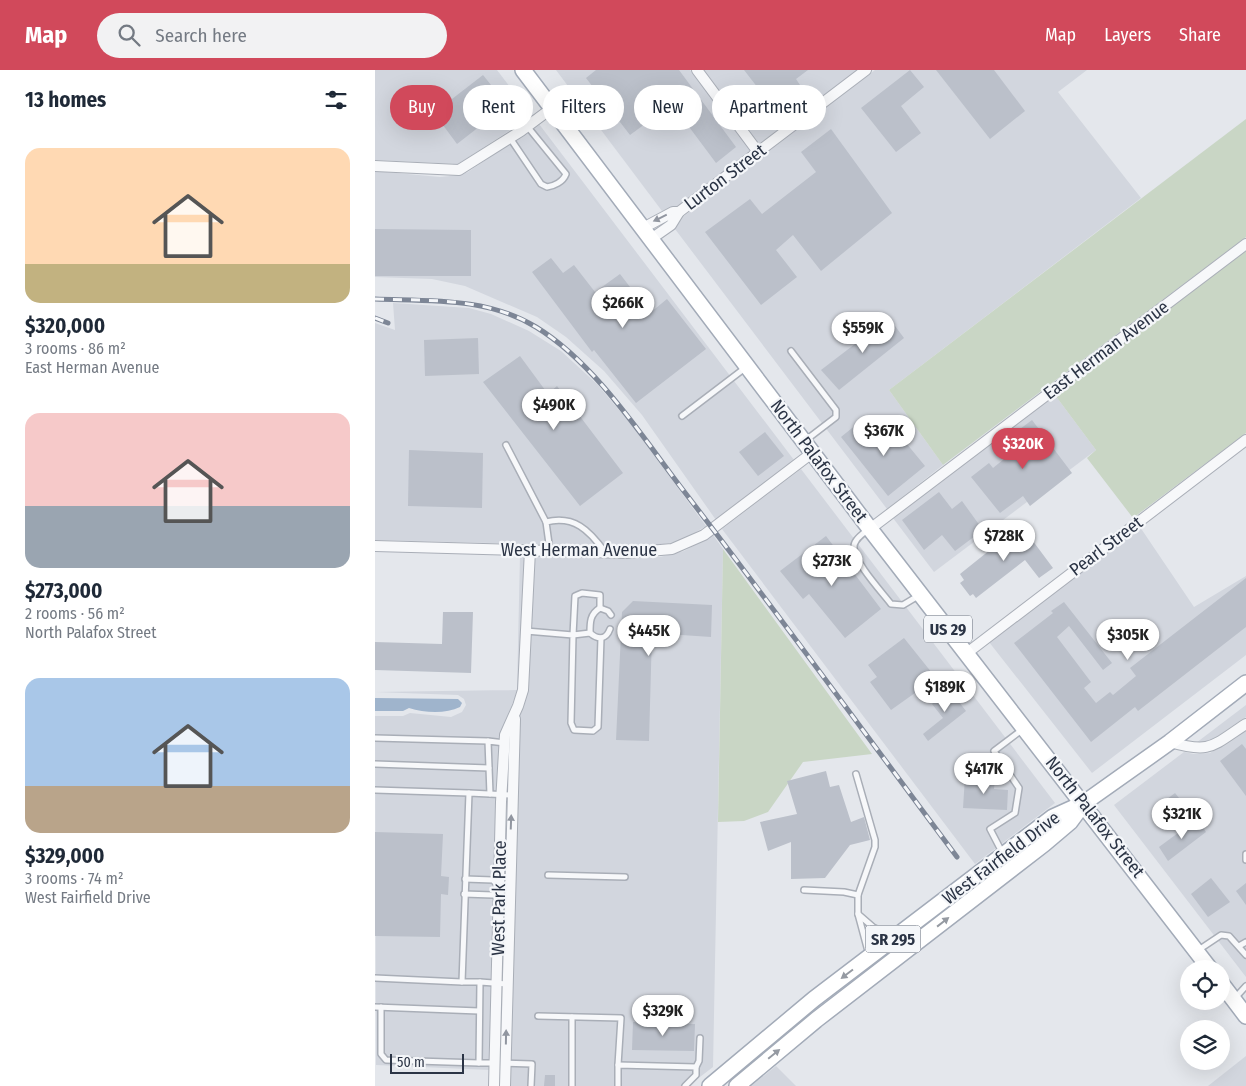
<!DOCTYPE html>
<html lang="en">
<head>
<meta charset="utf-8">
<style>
  :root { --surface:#fff; --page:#f2f2f3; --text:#1f2937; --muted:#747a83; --accent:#d1495b }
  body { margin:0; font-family:"Fira Sans Condensed",sans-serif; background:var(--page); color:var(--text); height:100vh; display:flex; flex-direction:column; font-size:19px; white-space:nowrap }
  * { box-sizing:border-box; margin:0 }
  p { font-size:16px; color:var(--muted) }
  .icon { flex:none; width:28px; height:28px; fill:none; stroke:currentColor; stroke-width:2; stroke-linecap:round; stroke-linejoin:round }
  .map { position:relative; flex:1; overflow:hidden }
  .drawer { display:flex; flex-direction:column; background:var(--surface); width:375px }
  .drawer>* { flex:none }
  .guide { position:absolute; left:15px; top:15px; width:475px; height:45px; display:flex; gap:10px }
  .controls { position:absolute; left:805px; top:890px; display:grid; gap:10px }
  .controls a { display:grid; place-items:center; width:50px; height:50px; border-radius:50%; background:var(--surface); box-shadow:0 5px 20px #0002; font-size:25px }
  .scale { position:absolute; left:15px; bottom:12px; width:74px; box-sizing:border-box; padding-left:5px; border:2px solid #2b3445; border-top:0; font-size:14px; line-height:18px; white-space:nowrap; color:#2b3445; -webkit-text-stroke:4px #f4f6f9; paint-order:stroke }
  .price { position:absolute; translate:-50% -42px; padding:0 11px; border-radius:18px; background:#fff; color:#222; font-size:16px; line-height:32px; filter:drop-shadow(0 1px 2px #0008) }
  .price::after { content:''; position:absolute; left:50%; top:30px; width:15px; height:11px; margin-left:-8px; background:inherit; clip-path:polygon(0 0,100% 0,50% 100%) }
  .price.selected { background:var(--accent); color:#fff }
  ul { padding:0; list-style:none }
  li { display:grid; align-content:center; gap:10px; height:265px; padding:0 25px }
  li span { display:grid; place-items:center; height:155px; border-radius:15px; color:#555 }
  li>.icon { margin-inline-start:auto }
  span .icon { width:90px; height:90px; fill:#fffc; stroke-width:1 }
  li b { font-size:21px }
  h2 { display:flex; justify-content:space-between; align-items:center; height:60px; padding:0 25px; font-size:21px }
  .tag { padding:0 18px; border-radius:22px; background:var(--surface); box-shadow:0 5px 20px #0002; font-size:18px; line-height:45px }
  .tag.selected { background:var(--accent); color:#fff }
  header { display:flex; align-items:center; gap:30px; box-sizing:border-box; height:70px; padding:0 25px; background:var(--accent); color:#fff }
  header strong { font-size:24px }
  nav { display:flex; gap:28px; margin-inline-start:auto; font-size:18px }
  .search { width:350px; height:45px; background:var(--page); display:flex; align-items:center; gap:12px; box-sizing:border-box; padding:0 18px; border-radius:28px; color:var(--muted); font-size:19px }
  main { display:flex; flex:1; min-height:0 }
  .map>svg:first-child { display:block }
</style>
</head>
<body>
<header>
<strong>Map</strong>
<div class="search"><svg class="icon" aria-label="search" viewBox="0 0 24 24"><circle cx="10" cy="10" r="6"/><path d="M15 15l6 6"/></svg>Search here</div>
<nav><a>Map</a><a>Layers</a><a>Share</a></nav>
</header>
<main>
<section class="drawer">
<h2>13 homes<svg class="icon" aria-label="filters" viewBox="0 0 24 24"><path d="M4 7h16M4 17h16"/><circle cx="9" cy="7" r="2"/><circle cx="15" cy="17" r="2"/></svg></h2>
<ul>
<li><span style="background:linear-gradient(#ffd9b3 75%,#c2b280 0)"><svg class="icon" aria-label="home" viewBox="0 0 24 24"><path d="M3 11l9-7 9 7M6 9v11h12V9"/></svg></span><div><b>$320,000</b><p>3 rooms · 86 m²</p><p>East Herman Avenue</p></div></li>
<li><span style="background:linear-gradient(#f6c9c9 60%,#9aa5b1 0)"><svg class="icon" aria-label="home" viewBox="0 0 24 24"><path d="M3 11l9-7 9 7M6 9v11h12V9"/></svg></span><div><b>$273,000</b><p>2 rooms · 56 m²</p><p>North Palafox Street</p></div></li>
<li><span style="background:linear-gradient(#a9c7e8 70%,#b9a48a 0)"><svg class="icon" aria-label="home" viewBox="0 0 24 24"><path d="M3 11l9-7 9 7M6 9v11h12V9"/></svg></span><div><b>$329,000</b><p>3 rooms · 74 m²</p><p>West Fairfield Drive</p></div></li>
</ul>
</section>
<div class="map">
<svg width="871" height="1016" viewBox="0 0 871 1016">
  <rect width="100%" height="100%" fill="#e4e7ec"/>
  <g fill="#d2d6de">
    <path d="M0,0H122L157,46L83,94L0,90Z"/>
    <path d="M181,0H315L376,81L304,136L287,141Z"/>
    <path d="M328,0H482L384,74Z"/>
    <path d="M500,0H712L683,22L766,128L514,320L568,395L512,439L300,159L309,146Z"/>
    <path d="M164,54L419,390L341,450L267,345L229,301L191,267L162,247L90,216L57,209L0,207V101L65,107L85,105L93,102Z"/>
    <path d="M18,233L94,238L116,244L154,261L186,281L222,314L255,353L331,456L306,471L271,477L0,470V253L20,260Z"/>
    <path d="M680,325L721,380L559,502L518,448Z"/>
    <path d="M426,399L680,733L600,794L347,459Z"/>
    <path d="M765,457L819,537L871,506V585L717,703L614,572Z"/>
    <path d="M338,465L348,479L338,997L313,1016H135L145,645L153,620L160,486L285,487L309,481Z"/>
    <path d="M145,485L150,486L143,619L125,665L121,732L115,1000L1,995L0,646H28L35,643L76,647L87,642L91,635L89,629L83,625L0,622L142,620Z"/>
    <path d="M871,635V647L834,672L821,673Z"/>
    <path d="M871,660V907L739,735L809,682L819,684L835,683Z"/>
    <path d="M871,986V1016H833Z"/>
    <path d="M401,996L421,1016H376Z"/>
  </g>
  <g fill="#c9d6c5">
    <path d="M871,49V167L568,395L514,320Z"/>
    <path d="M871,181V363L758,448L712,388L721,380L680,325Z"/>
    <path d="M348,479L497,684L428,692L393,742L369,751L343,752Z"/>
  </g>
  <path fill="#9fb4cc" d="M0,628L83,629L87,633L85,637C71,644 50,643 34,638L28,641H0Z"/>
  <g fill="#bbc0ca">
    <path d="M221,0H304L361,77L341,93L297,34L255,65L211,8Z"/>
    <path d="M369,0H433L421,9L431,24L387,57L374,40L390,27Z"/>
    <path d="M535,0L549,17L526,36L546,63L521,82L486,38Z"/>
    <path d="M561,0H619L650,41L615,69Z"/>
    <path d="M108,5L132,35L82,74L59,43Z"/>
    <path d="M456,59L517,143L446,201L418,165L401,180L422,207L386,235L330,162L375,129L387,144L441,102L426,82Z"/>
    <path d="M0,159L96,160V206H0Z"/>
    <path d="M176,188L188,203L199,195L220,222L245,204L275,243L292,229L331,279L261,333L219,280L217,282L157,202Z"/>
    <path d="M514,248L529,268L464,320L446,300Z"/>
    <path d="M103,268L104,304L50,306L49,270Z"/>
    <path d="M145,286L173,324L182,316L248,403L205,436L108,312Z"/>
    <path d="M487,350L506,375L522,362L550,396L513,426L466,367Z"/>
    <path d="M657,350L697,403L655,436L648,426L625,443L596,407L614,393L618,398L634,385L625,374Z"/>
    <path d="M390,362L409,386L383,406L364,382Z"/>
    <path d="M34,380L108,383L107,438L33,436Z"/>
    <path d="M564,422L577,439L587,431L608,460L580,481L567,465L549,480L527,450Z"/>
    <path d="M646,455L678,498L664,508L650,490L601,528L598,524L595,526L585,513L589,510L585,504Z"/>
    <path d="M451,466L506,539L470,568L434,524L428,529L405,501Z"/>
    <path d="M871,508V557L763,641L760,637L716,672L639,573L678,543L676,541L689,532L737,593L728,600L694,556L682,567L716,612L709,618L721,633L735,622L738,625L761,606L755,598Z"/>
    <path d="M258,531L337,535L336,567L277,563L274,671L241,670L247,542Z"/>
    <path d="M68,542H98L96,603L0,600V572L67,574Z"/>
    <path d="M529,568L561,608L516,640L495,612L502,607L493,595Z"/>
    <path d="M574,619L591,641L553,671L548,664L568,648L557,634Z"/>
    <path d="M867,674L871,679V726L845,691Z"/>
    <path d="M451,701L455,717L464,715L476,752L489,747L495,770L475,775L450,808L416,809V772L393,781L385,752L422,744L412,711Z"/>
    <path d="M590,707L620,709L619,719L633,720L632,740L588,738Z"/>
    <path d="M800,723L808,733L788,749L780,738Z"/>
    <path d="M822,749L831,762L793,791L784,777Z"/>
    <path d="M0,762L68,764L66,806L74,807L73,825L66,824L65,867L0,866Z"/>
    <path d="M836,808L855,832L833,847L816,824Z"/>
    <path d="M871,813V835L861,821Z"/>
    <path d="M258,952L320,954L319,981L257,980Z"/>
    <path d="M170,1005H180V1016H169Z"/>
  </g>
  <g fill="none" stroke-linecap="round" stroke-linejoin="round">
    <defs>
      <g id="lane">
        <path d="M135,68L166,114L172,117C179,116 188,112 191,104L152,56"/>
        <path d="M416,281L461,340V347L431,370"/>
        <path d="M307,346L370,298"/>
        <path d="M131,375L171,452"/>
        <path d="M492,460C487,465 478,470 479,478C480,493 506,521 516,534L528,535L543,526"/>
        <path d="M175,481L171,452C199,445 214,460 230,482"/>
        <path d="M225,538V525L207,523L200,526L198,565L215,563C223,570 231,570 235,559"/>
        <path d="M225,538L233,541L236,545"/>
        <path d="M151,561L198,565L196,653L199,660L218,661L223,657L226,568"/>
        <path d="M215,563C215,552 215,544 225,538"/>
        <path d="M0,668L113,671"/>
        <path d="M0,694L114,698"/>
        <path d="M481,704L500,770V777L483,825V844"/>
        <path d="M0,720L94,723"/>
        <path d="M115,724L113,671L130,673"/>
        <path d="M628,784L615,759L640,743L644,718L619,681L648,659"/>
        <path d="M871,784V790"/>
        <path d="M173,805L250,807"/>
        <path d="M90,809L118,810L124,817H135"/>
        <path d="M429,820L469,822L483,825"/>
        <path d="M89,824L118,825L122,819"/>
        <path d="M864,876L871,872"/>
        <path d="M822,881L846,865L854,866L871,885"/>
        <path d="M494,885L483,844L498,857L517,866"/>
        <path d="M0,908L87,912"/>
        <path d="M105,912H87L94,723L137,725"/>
        <path d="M860,928L871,916"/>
        <path d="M0,937L104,941"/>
        <path d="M6,937V984L11,990L104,993"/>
        <path d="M163,946L246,948L243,995"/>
        <path d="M197,947V1016"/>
        <path d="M120,993H104L105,912L132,914"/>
        <path d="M129,993L157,994L156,1016"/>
        <path d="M321,997L324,991L325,968"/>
        <path d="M243,1016V995L321,997V1005L310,1016"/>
      </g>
      <g id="street">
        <path d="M322,0L383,82"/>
        <path d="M0,96L84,100L146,61L177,38"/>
        <path d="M268,158L298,142H304"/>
        <path d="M276,169L296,155L304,142L491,0"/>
        <path d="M495,459L871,174"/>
        <path d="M0,476L251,483L297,479L329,465L437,383"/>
        <path d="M592,583L871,370"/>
        <path d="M795,672C836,684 837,676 871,654"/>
        <path d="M119,1016L126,732L130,665L143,636L148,620L155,480"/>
        <path d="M130,1016L140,649"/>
      </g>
      <g id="primary">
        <path d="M148,0L495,459L835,899"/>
        <path d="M846,913L871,946"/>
        <path d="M335,1016L439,929L678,747L709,733L795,672L871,613"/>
        <path d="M362,1016L441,950L669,774L695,752L709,733"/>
      </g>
    </defs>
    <use href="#lane" stroke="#a9aeb7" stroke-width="8"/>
    <use href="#street" stroke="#a9aeb7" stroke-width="12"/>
    <use href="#primary" stroke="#a3abb8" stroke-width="18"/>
    <use href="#lane" stroke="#f7f8fa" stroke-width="5"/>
    <use href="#street" stroke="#f7f8fa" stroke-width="10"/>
    <use href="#primary" stroke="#fff" stroke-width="15"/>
    <defs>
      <g id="rail">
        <path d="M0,229C55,231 112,227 161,257C220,293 266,365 308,420C401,541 491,665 582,787"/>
        <path d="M0,248L13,253"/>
      </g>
    </defs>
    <use href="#rail" stroke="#7d8696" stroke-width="5"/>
    <use href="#rail" stroke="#f4f6f9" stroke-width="3" stroke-dasharray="9" stroke-linecap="butt"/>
  </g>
  <defs><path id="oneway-solid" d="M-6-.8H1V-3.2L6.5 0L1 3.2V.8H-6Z" transform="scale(1.25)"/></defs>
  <g fill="#9196a0">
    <use href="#oneway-solid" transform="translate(285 148) rotate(154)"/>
    <use href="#oneway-solid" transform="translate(136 752) rotate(-88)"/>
    <use href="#oneway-solid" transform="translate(131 967) rotate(-89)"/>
  </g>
  <g fill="#959aa2">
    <use href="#oneway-solid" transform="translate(568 852) rotate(-38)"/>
    <use href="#oneway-solid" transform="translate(472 904) rotate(143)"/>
    <use href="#oneway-solid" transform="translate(399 984) rotate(-39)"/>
  </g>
  <g text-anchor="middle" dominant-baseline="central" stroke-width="4.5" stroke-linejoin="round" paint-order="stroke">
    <g fill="#f4f6f9" stroke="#676e7b" stroke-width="1">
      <rect x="549" y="545.5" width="48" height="27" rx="4"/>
      <rect x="490.5" y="855.5" width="55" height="27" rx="4"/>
    </g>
    <g font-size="16" font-weight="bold" fill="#2b3445">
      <text x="573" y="559">US 29</text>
      <text x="518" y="869">SR 295</text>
    </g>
    <g font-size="18" fill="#2b3445" stroke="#f4f6f9">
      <text transform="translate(350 107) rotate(-37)">Lurton Street</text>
      <text transform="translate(731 280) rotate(-37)">East Herman Avenue</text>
      <text transform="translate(444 391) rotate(53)">North Palafox Street</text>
      <text transform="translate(731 476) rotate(-37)">Pearl Street</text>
      <text x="204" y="480">West Herman Avenue</text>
      <text transform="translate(720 747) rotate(52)">North Palafox Street</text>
      <text transform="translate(626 788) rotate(-37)">West Fairfield Drive</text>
      <text transform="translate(124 828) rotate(-89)">West Park Place</text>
    </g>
  </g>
</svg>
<div class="controls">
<a><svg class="icon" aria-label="locate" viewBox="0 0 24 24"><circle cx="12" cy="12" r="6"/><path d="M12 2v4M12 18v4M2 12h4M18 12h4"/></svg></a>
<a><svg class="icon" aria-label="layers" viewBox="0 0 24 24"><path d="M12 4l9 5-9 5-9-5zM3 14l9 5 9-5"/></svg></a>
</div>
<div class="scale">50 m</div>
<b class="price" style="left:248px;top:259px">$266K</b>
<b class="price" style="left:488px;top:284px">$559K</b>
<b class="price" style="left:179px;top:361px">$490K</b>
<b class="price" style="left:509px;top:387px">$367K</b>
<b class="price selected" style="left:648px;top:400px">$320K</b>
<b class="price" style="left:629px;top:492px">$728K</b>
<b class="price" style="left:457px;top:517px">$273K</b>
<b class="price" style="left:274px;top:587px">$445K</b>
<b class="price" style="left:753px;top:591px">$305K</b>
<b class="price" style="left:570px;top:643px">$189K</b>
<b class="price" style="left:609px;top:725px">$417K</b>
<b class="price" style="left:807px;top:770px">$321K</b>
<b class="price" style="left:288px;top:967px">$329K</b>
<div class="guide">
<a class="tag selected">Buy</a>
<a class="tag">Rent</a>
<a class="tag">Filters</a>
<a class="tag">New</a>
<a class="tag">Apartment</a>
</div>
</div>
</main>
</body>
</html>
